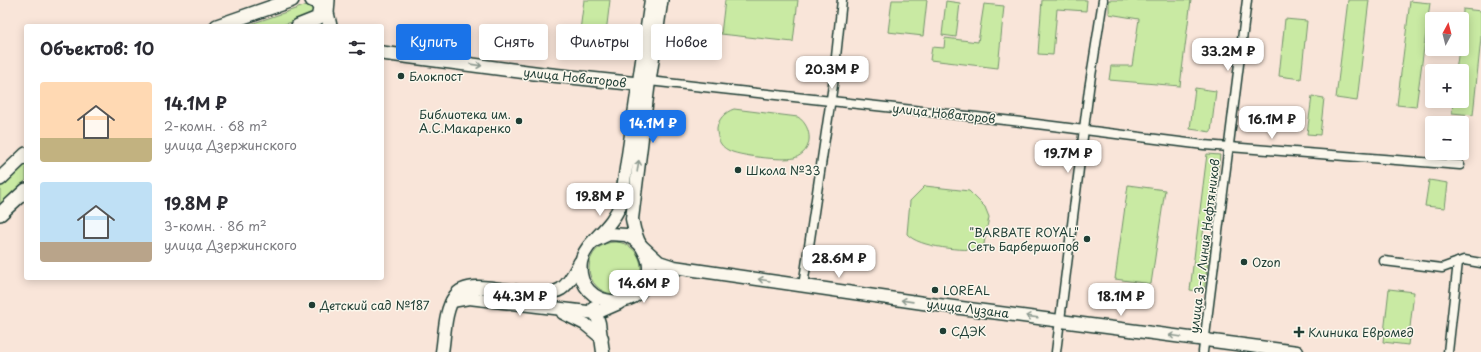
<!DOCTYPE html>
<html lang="ru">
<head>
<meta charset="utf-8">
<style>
  :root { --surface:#fff; --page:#f7f7f7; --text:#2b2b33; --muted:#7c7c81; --accent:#1a73e8 }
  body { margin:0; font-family:"Playpen Sans",sans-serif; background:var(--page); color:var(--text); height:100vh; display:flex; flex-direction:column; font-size:15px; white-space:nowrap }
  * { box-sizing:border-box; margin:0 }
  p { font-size:13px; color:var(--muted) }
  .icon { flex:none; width:22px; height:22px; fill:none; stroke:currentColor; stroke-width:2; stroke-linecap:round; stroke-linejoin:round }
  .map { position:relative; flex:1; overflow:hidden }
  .sheet { position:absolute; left:24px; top:24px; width:360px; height:256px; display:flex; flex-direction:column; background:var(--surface); border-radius:4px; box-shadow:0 2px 10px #0003 }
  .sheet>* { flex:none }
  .top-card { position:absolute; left:396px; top:24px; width:380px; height:36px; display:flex; gap:8px }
  .needle { width:26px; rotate:7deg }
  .tools { position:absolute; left:1425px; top:12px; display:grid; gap:8px }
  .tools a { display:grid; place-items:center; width:44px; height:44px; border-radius:4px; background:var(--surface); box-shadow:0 2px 10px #0003; font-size:20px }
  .price { position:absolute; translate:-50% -34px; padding:0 9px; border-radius:8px; background:#fff; color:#222; font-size:13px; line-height:26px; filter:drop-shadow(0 1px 2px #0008) }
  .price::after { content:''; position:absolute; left:50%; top:24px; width:12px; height:9px; margin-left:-6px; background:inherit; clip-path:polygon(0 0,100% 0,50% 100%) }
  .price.current { background:var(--accent); color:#fff }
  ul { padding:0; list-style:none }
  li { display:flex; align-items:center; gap:12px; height:100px; padding:0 16px }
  li span { display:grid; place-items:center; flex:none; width:112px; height:80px; border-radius:4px; color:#555 }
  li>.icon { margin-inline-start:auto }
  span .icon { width:48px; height:48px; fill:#fffc; stroke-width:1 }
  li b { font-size:17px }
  h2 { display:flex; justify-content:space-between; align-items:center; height:48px; padding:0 16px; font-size:17px }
  .chip { padding:0 14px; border-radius:4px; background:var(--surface); box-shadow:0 2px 10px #0003; font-size:14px; line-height:36px }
  .chip.current { background:var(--accent); color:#fff }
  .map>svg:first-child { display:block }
</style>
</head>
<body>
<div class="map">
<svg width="1481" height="352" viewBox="0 0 1481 352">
  <rect width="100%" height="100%" fill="#f9e5d9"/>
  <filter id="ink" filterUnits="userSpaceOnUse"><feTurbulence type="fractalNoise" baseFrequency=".025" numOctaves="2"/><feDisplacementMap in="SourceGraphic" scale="8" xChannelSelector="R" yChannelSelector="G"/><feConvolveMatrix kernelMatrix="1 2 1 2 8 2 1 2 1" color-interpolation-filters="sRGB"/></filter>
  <g filter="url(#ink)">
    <g fill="#c9eaa3" stroke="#74946c">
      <path d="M584,0H610L604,49L578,46Z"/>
      <path d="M725,0H798L793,42L721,34Z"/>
      <path d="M892,0H927L923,36L888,32Z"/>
      <path d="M1042,0H1087L1086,11L1057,9L1053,55L1038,54Z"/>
      <path d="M1109,0H1191L1180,86L1109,80L1111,66H1132L1139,19L1109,14Z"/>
      <path d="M1348,0H1369L1357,101L1336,98Z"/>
      <path d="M946,1L960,3L956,37L942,35Z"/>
      <path d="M1410,1L1430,3L1416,107L1397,105Z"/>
      <path d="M310,4H315L314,16L278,26H245Z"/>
      <path d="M984,4L1004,6L998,68L930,60L932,47L944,48L945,38L978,42Z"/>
      <path d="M1463,9L1481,11V38L1473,115L1452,113L1453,101H1462V71H1456L1459,49H1462Z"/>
      <path d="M1285,19L1307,21L1301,79L1279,76Z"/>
      <path d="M1195,88L1216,91L1211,132L1190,129Z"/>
      <path d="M1312,96L1324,98L1320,135L1307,134Z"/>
      <path d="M734,109L798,117C813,127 814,152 794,158C784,161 737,156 728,150C720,146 717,138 717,129C718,119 725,112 734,109Z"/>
      <path d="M1207,154L1220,155L1211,226H1204L1202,243L1210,244L1204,292L1190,290Z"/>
      <path d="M26,163V180L0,205V187Z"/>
      <path d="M1429,180L1448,183L1445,208L1425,206Z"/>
      <path d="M1128,185L1165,190L1151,284L1115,279Z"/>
      <path d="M925,186L969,191L985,207L989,217L983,249C964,251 919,248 907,234L910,201Z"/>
      <circle cx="615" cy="268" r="26"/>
      <path d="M1389,289L1414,292L1408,345L1383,342Z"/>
    </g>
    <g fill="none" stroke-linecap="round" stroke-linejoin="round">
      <defs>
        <g id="street">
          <path d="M649,81L1013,121L1204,145L1460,165"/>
          <path d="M1384,261L1442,268L1464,260L1481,263"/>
          <path d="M803,286L833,85L842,0"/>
          <path d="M1056,352L1089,89L1103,0"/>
          <path d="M1203,352L1247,0"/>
          <path d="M1448,352L1458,262"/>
        </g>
        <g id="secondary">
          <path d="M649,81L632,219C633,226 635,233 638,240C642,249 649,256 649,267C650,316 574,311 581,262C585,241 613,229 621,202L651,0"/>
          <path d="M594,241L609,234L626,235L635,240L659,262L674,267L923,303L1297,352"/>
          <path d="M452,301L469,298L596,313L619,303"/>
          <path d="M594,307L599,323L603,352"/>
          <path d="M563,313L585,324L602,338"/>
          <path d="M442,352C445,335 444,311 455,296C471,272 535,305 561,289C570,283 575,271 580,262"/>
        </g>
        <g id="primary">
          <path d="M328,0L327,13L330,26"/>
          <path d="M217,26L292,0"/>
          <path d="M298,26L318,18L320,9L317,2L312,0"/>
          <path d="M382,53L542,74L638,84L649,81L661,0"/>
          <path d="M0,179L26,154"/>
          <path d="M0,214L26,190"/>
        </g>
      </defs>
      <use href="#street" stroke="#1f3d34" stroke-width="11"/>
      <use href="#secondary" stroke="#1f3d34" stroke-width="15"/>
      <use href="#primary" stroke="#1f3d34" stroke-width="16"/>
      <use href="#street" stroke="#fbf7ec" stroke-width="8"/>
      <use href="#secondary" stroke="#fbf7ec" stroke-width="12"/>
      <use href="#primary" stroke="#fbf7ec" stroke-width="13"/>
    </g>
    <defs><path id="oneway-shaft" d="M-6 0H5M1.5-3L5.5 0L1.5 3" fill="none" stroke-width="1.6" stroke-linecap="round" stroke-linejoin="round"/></defs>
    <g stroke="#8d9a90">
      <use href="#oneway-shaft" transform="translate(476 65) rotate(8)"/>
      <use href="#oneway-shaft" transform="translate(638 166) rotate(-82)"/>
      <use href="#oneway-shaft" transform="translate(764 280) rotate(-171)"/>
      <use href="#oneway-shaft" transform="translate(907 301) rotate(-172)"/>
      <use href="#oneway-shaft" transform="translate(1032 317) rotate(-173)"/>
      <use href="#oneway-shaft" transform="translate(1175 336) rotate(-172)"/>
    </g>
  </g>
  <g fill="#1f3d34" stroke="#fbf7ec" stroke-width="1.5">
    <circle cx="401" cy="76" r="4"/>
    <circle cx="519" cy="121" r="4"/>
    <circle cx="738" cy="170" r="4"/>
    <circle cx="1087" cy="239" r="4"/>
    <circle cx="1244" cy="262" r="4"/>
    <circle cx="935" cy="290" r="4"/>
    <circle cx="312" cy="305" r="4"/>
    <circle cx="943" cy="331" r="4"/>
    <path d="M1297 326h4v4h4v4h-4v4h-4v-4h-4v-4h4z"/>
  </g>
  <g text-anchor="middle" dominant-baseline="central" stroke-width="3" stroke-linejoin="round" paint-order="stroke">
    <g font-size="12" fill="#1f3d34" stroke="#fbf7ec" text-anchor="start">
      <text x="409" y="76">Блокпост</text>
      <text x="511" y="114" text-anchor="end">Библиотека им.<tspan x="511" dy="14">А.С.Макаренко</tspan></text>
      <text x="746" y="170">Школа №33</text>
      <text x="1079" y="232" text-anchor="end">"BARBATE ROYAL"<tspan x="1079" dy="14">Сеть Барбершопов</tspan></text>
      <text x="1252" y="262">Ozon</text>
      <text x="943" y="290">LOREAL</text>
      <text x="320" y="305">Детский сад №187</text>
      <text x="951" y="331">СДЭК</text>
      <text x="1308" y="332">Клиника Евромед</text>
    </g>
    <g font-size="12" fill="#1f3d34" stroke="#fbf7ec">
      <text transform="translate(575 77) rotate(6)">улица Новаторов</text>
      <text transform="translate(944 113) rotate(6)">улица Новаторов</text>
      <text transform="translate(1204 246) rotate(-83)">улица 3-я Линия Нефтяников</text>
      <text transform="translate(968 308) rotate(7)">улица Лузана</text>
    </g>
  </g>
</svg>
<div class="tools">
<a><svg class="needle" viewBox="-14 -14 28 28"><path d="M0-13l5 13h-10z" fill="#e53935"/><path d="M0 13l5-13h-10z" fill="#7c7c81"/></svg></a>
<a>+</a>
<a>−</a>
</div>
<b class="price" style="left:1228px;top:72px">33.2M ₽</b>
<b class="price" style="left:832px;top:90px">20.3M ₽</b>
<b class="price" style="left:1272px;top:140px">16.1M ₽</b>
<b class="price current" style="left:653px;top:144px">14.1M ₽</b>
<b class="price" style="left:1068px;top:174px">19.7M ₽</b>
<b class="price" style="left:600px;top:217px">19.8M ₽</b>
<b class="price" style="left:839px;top:279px">28.6M ₽</b>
<b class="price" style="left:644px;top:304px">14.6M ₽</b>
<b class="price" style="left:520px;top:317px">44.3M ₽</b>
<b class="price" style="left:1121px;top:317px">18.1M ₽</b>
<div class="top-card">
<a class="chip current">Купить</a>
<a class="chip">Снять</a>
<a class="chip">Фильтры</a>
<a class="chip">Новое</a>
</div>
<section class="sheet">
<h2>Объектов: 10<svg class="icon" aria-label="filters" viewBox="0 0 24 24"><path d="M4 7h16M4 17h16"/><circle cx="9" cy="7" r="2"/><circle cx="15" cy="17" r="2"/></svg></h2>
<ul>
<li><span style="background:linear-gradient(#ffd9b3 70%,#c2b280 0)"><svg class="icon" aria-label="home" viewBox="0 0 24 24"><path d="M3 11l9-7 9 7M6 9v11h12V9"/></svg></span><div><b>14.1M ₽</b><p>2-комн. · 68 m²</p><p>улица Дзержинского</p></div></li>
<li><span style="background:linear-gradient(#bfe0f5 75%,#b9a48a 0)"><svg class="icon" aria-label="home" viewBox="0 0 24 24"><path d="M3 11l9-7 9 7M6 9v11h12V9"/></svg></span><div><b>19.8M ₽</b><p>3-комн. · 86 m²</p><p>улица Дзержинского</p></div></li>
</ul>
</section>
</div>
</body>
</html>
